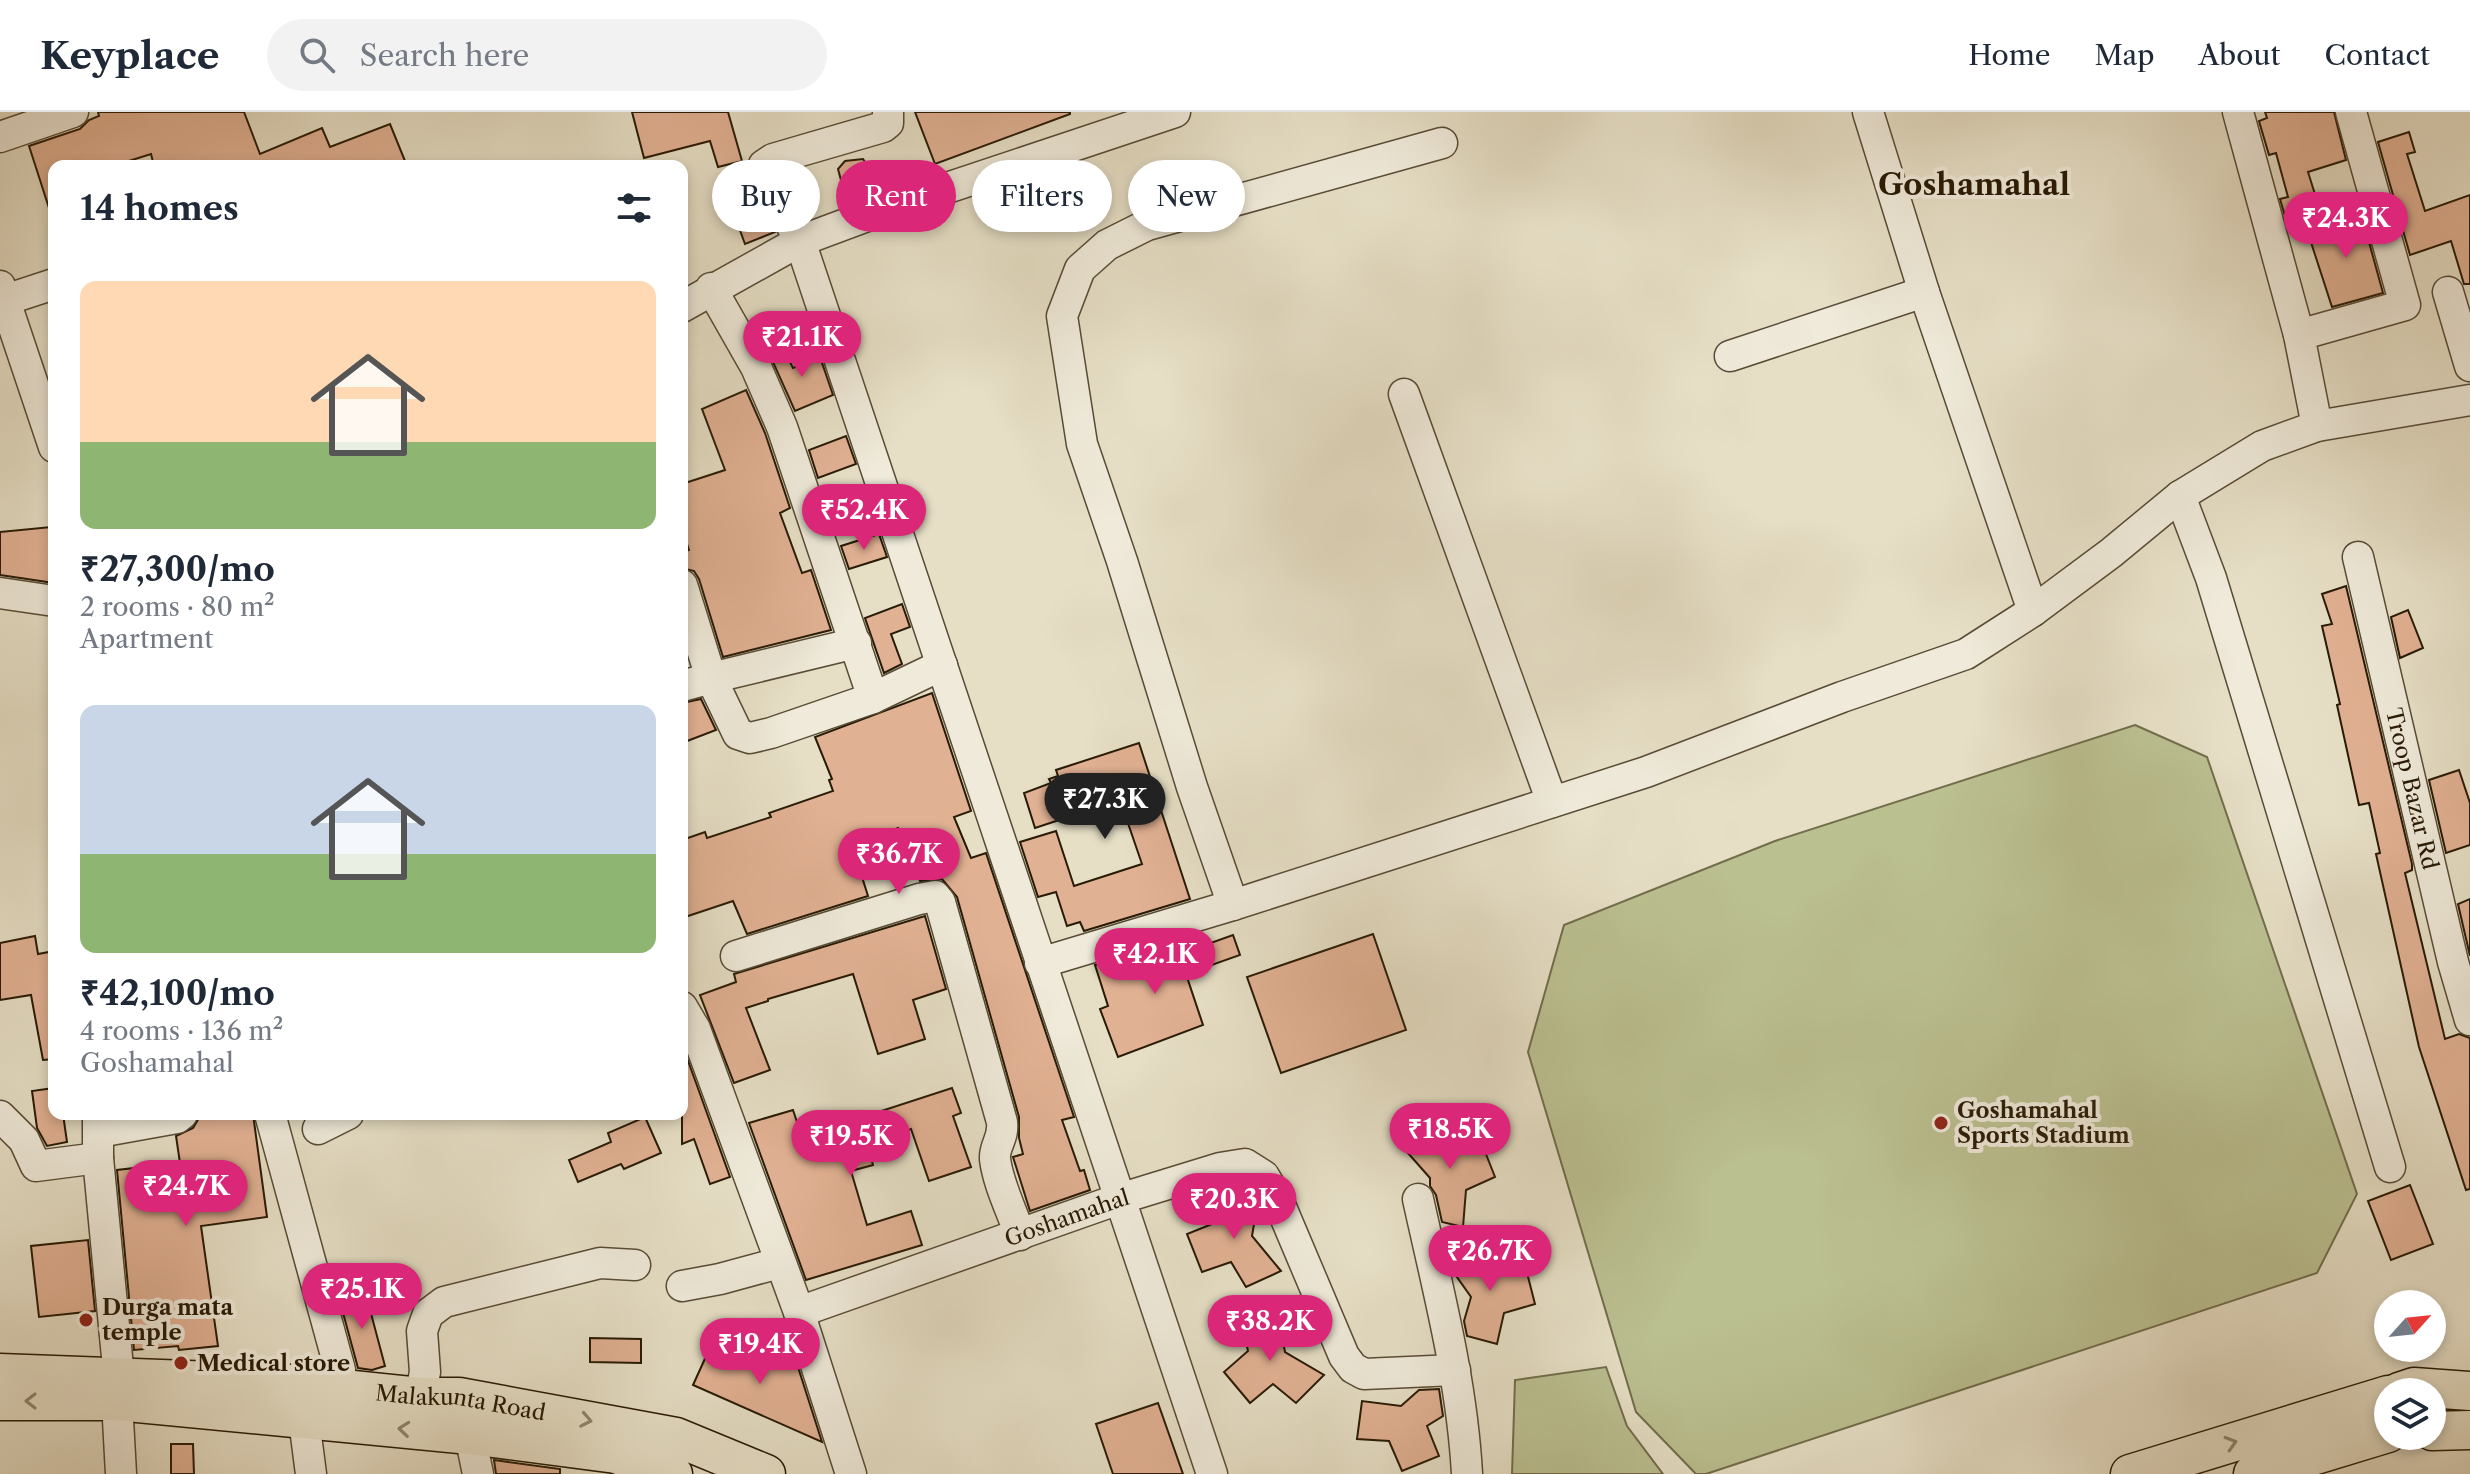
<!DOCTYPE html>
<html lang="en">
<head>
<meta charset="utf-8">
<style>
  :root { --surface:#fff; --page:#f2f2f3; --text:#1f2937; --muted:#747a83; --line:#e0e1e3; --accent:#db2777 }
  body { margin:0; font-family:"Libre Caslon Text",serif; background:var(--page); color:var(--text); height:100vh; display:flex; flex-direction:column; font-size:30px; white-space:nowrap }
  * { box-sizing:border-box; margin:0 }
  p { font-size:26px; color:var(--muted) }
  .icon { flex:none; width:44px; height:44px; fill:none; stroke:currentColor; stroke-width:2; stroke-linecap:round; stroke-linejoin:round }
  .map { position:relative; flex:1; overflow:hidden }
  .side { position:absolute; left:48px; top:48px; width:640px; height:960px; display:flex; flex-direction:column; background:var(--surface); border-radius:16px; box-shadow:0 4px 12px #0003 }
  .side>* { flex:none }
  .hud { position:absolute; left:712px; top:48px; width:760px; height:72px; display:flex; gap:16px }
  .needle { width:52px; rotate:63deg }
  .fabs { position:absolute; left:2374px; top:1178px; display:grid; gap:16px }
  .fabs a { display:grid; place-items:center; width:72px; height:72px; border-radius:50%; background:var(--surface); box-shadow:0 4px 12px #0003; font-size:40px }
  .price { position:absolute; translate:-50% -68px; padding:0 18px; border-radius:28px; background:var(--accent); color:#fff; font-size:26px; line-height:52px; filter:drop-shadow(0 2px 4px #0008) }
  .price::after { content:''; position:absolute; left:50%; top:48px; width:24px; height:18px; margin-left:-12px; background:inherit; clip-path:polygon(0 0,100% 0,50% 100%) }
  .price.selected { background:#222; color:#fff }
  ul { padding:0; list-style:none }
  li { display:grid; align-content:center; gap:16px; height:424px; padding:0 32px }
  li span { display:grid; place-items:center; height:248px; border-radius:16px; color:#555 }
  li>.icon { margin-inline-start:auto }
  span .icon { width:144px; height:144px; fill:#fffc; stroke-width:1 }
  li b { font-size:34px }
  h2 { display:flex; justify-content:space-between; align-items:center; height:96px; padding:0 32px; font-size:34px }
  .chip { padding:0 28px; border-radius:36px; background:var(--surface); box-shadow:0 4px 12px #0003; font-size:28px; line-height:72px }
  .chip.selected { background:var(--accent); color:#fff }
  header { display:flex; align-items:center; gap:48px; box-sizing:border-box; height:112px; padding:0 40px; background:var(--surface); border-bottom:2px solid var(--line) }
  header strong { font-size:38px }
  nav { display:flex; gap:44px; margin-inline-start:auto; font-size:28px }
  .search { width:560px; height:72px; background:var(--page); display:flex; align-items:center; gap:20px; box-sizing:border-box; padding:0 28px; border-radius:44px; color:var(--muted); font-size:30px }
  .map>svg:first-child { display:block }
</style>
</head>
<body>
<header>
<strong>Keyplace</strong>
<div class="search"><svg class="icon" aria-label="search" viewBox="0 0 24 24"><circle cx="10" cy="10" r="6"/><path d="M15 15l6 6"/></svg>Search here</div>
<nav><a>Home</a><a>Map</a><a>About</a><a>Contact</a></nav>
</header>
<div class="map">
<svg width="2470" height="1362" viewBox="0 0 2470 1362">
  <rect width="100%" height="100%" fill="#e6dfc6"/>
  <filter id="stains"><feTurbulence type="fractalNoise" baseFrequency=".0025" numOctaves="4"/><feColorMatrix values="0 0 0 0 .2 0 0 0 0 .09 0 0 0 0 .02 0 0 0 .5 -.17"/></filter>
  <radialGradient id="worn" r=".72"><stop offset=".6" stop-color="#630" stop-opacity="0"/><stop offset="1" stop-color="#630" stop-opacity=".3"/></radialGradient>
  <g fill="#bbc091" stroke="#726d4b" stroke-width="2">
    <path d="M2135,613L2207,645L2357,1082L2317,1161L1706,1362H1696L1636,1300L1528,940L1564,813L1775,729Z"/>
    <path d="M1606,1255L1627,1314L1663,1362H1512L1515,1268Z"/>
  </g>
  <g fill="#e1b193" stroke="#281a05" stroke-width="2">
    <path d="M98,0H244L260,42L322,16L330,35L390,12L405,49L391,54H154L151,42L113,54H54V99H50L29,34L80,17L89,8L99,4Z"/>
    <path d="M632,0H728L742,49L718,55L710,29L644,46Z"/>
    <path d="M915,0H1070V2L935,52Z"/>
    <path d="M2265,0H2334L2346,48L2308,60L2324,111L2290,121L2280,87L2288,85L2276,41L2269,43L2259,9L2267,6Z"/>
    <path d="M2409,20L2415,40L2407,42L2425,99L2470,83V172H2464L2451,129L2410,143L2378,30Z"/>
    <path d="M863,47L881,74L845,83L838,57L845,49Z"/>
    <path d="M760,92L775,120L745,132L734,102Z"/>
    <path d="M2361,101L2383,181L2332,195L2307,118Z"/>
    <path d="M781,232L793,256L820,245L833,283L795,299L768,239Z"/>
    <path d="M746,278L765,321L790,396L780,401L802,461L811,458L831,518L723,545L699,467L694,459L682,456V441L689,438L682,417V372L725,358L702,297Z"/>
    <path d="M846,324L856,352L818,366L809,338Z"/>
    <path d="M51,415L54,471L0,463V420Z"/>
    <path d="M879,422L887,445L849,457L841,434Z"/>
    <path d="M2346,474L2412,752V758L2405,761L2445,927L2459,922L2470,926V1077L2466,1078L2419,935L2376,742L2380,741L2369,691L2359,693L2337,593L2340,592L2322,514L2332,512L2322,482Z"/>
    <path d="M902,492L910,515L891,522L902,552L884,561L865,506Z"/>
    <path d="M2408,498L2423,536L2400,546L2391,505Z"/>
    <path d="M932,581L971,699L954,705L971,746L986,741L1074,1005L1062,1008L1080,1059L1084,1058L1090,1078L1030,1099L1013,1045L1023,1042L1019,1026V1005L957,785L942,767L920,769L898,716L852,733L868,784L747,822L733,789L682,806V728L705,720L707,726L771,705L769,701L833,679L829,668L832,667L815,625Z"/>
    <path d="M701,587L716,618L682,631V591Z"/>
    <path d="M1139,631L1190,787L1084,819L1080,810L1067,814L1056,780L1038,785L1020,730L1056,719L1074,774L1142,752L1120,688L1035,716L1024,681L1051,671L1049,667L1058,664L1056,658Z"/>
    <path d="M2459,658L2470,691V733L2446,741L2429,668Z"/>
    <path d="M2470,787V844L2458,792Z"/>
    <path d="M925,804L946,877L913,888L925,927L878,942L853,862L768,887V889L746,896L770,958L734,971L700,883L736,870L734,862Z"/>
    <path d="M1373,822L1406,918L1281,961L1247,865Z"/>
    <path d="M1233,823L1240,843L1186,862L1203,913L1118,945L1100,897L1108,894L1095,853L1133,842L1138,857Z"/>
    <path d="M35,824L38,842L54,839V947L43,948L31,883L0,888V831Z"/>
    <path d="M687,946L730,1065L710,1072L694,1027L682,1032V948Z"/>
    <path d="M54,976V1002H63L67,1030L47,1034L37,1016L32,979Z"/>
    <path d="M952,976L961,1001L953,1004L971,1055L929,1069L911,1017L868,1034L873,1053L851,1059L867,1113L911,1099L922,1133L806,1168L749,1011L793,998L799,1016L858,999L860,1006Z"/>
    <path d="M225,1002H253L267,1105L201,1114L218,1234L179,1238L178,1234L134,1238L117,1058L180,1051L176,1024L193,1016L199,1006Z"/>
    <path d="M645,1005L661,1041L624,1057L621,1052L578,1070L569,1048L611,1030L608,1021Z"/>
    <path d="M1435,1014L1451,1039L1480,1027L1495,1065L1466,1078L1463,1115L1442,1110L1436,1083L1430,1074V1066L1400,1032Z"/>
    <path d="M2410,1073L2433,1132L2391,1148L2368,1089Z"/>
    <path d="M1221,1079L1255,1084L1258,1089L1252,1124L1281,1159L1246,1175L1231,1150L1202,1160L1187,1122L1217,1110Z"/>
    <path d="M88,1128L95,1199L39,1205L31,1134Z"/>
    <path d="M1482,1133L1494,1160L1525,1153L1535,1192L1504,1201L1497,1232L1467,1224L1464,1209L1471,1185L1452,1158L1449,1145Z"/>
    <path d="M365,1179L385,1254L372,1258L358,1256L339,1186Z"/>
    <path d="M1278,1201L1285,1240L1324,1263L1296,1291L1273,1272L1250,1291L1224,1260L1248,1239L1241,1208Z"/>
    <path d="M590,1226L641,1227V1251L590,1250Z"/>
    <path d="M748,1233L796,1249L822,1330L693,1273L708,1240Z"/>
    <path d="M1439,1277L1443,1304L1427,1314L1439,1344L1402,1359L1389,1329L1357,1327L1362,1289L1401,1294L1419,1278Z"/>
    <path d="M1158,1291L1183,1362H1113L1096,1312Z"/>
    <path d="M171,1332H193L194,1362H171Z"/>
    <path d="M494,1348L560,1357V1362H496Z"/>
  </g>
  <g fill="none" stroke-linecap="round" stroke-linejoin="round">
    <defs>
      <g id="minor">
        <path d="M888,0V11L883,15L773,47L764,53V62L800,129L1212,1362"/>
        <path d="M1868,0L1924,180L2033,499"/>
        <path d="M2238,0L2299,223L2317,314"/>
        <path d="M0,25L73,0"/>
        <path d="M0,174L54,335"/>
        <path d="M711,176L756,255L782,315L873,586"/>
        <path d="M2448,180L2470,254"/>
        <path d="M5,188L54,172"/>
        <path d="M682,195L800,129L902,91L1175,0"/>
        <path d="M2299,223L2405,193L2351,0"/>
        <path d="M1730,244L1924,180"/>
        <path d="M1404,282L1552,690"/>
        <path d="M2180,384L2211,466L2390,1055"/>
        <path id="s1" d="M2358,445L2453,850L2470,908"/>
        <path d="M682,473L711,566L856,531"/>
        <path d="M0,481L54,489"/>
        <path d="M682,574L711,566L738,622L750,626L771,621L873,586L942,553"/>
        <path d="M1233,793L1192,675L1122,449L1082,332L1062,204L1080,157L1107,133L1147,113L1442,31"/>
        <path d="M736,844L919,787L935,784L940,790L1002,1010C1004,1027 994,1033 995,1047C998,1072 1012,1099 1020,1123"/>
        <path d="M1040,851L1233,793L1646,660L1842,585L1966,542L2033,499L2111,441L2180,384L2262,334L2317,314L2470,288"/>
        <path d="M682,895L695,917L799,1200L851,1362"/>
        <path d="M98,1002V1046L119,1266"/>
        <path d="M270,1002L340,1258L342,1277"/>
        <path d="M0,1004L24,1028L36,1054L98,1046"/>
        <path d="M318,1017L348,1002"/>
        <path d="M99,1020L177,1006L182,1002"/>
        <path d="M1418,1087C1438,1178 1462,1269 1467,1362"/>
        <path d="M682,1174L720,1167L779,1151"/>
        <path id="s2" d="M799,1200L1119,1087L1220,1056L1245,1052L1264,1064L1278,1088L1344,1244L1353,1256L1364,1262L1455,1258"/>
        <path d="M420,1285L425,1260L422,1219L428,1202L444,1190L600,1151L635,1153"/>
        <path d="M117,1289L121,1362"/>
        <path d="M304,1308L311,1362"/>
        <path d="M470,1323L478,1362"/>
      </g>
      <g id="major">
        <path id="s3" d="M0,1261L295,1272L420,1285H459L676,1325L766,1362"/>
        <path d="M2399,1280L2414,1275L2470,1279"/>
        <path d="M0,1289H117L470,1323L616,1342L673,1362"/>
        <path d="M2432,1319L2470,1318"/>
        <path d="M2130,1362L2388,1283"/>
        <path d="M2253,1362L2388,1321"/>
      </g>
    </defs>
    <use href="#minor" stroke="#584b35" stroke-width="33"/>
    <use href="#major" stroke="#281a05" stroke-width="41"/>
    <use href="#minor" stroke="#efeada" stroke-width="30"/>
    <use href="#major" stroke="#e6dfc6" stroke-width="38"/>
  </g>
  <defs><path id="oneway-chevron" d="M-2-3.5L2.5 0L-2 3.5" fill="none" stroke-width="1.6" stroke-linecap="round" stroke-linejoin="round" transform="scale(2)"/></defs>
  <g stroke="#90866f">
    <use href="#oneway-chevron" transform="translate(31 1289) rotate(-180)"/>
    <use href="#oneway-chevron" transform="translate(586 1308) rotate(11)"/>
    <use href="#oneway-chevron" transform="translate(404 1317) rotate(-174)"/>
    <use href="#oneway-chevron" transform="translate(2231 1331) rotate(-17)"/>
  </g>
  <g fill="#8f2418" stroke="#efeada" stroke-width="3">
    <circle cx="1941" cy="1011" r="8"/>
    <circle cx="86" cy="1208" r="8"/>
    <circle cx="181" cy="1251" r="8"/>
  </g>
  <g text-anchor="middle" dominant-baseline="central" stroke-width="8" stroke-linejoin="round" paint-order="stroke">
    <g font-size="22" fill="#281a05" stroke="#efeada">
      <text stroke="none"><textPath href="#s1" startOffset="238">Troop Bazar Rd</textPath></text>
      <text stroke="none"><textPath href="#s2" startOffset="284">Goshamahal</textPath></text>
      <text stroke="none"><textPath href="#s3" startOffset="462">Malakunta Road</textPath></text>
    </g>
    <g font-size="22" font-weight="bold" fill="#281a05" stroke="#efeada" text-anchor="start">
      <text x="1957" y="998">Goshamahal<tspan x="1957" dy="25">Sports Stadium</tspan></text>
      <text x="102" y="1195">Durga mata<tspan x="102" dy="25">temple</tspan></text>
      <text x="197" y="1251">Medical store</text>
    </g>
    <g font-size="30" font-weight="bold" fill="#281a05" stroke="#efeada">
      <text x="1974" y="72">Goshamahal</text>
    </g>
  </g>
  <rect width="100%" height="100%" filter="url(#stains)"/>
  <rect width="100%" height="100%" fill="url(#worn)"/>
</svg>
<div class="fabs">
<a><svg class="needle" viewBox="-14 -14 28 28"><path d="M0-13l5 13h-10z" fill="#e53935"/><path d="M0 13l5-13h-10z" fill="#747a83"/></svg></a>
<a><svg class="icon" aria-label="layers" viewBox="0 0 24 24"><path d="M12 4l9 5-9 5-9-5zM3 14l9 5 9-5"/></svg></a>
</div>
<b class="price" style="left:2346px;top:148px">₹24.3K</b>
<b class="price" style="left:802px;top:267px">₹21.1K</b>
<b class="price" style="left:864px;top:440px">₹52.4K</b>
<b class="price selected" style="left:1105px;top:729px">₹27.3K</b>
<b class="price" style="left:899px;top:784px">₹36.7K</b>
<b class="price" style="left:1155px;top:884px">₹42.1K</b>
<b class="price" style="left:1450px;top:1059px">₹18.5K</b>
<b class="price" style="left:851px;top:1066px">₹19.5K</b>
<b class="price" style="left:186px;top:1116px">₹24.7K</b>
<b class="price" style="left:1234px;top:1129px">₹20.3K</b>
<b class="price" style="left:1490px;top:1181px">₹26.7K</b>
<b class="price" style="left:362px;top:1219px">₹25.1K</b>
<b class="price" style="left:1270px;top:1251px">₹38.2K</b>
<b class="price" style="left:760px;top:1274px">₹19.4K</b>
<div class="hud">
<a class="chip">Buy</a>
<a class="chip selected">Rent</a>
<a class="chip">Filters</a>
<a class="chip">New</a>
</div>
<section class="side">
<h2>14 homes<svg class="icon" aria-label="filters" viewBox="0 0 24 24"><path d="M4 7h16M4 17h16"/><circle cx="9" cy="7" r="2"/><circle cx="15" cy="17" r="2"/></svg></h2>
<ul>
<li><span style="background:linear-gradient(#ffd9b3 65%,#8fb573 0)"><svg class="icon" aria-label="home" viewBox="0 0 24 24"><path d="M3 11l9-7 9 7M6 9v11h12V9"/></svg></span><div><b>₹27,300/mo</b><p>2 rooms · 80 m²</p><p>Apartment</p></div></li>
<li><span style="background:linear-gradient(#c9d6e8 60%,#8fb573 0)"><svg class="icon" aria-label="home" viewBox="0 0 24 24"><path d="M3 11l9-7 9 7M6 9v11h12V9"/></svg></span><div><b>₹42,100/mo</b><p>4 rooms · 136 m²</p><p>Goshamahal</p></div></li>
</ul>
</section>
</div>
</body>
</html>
